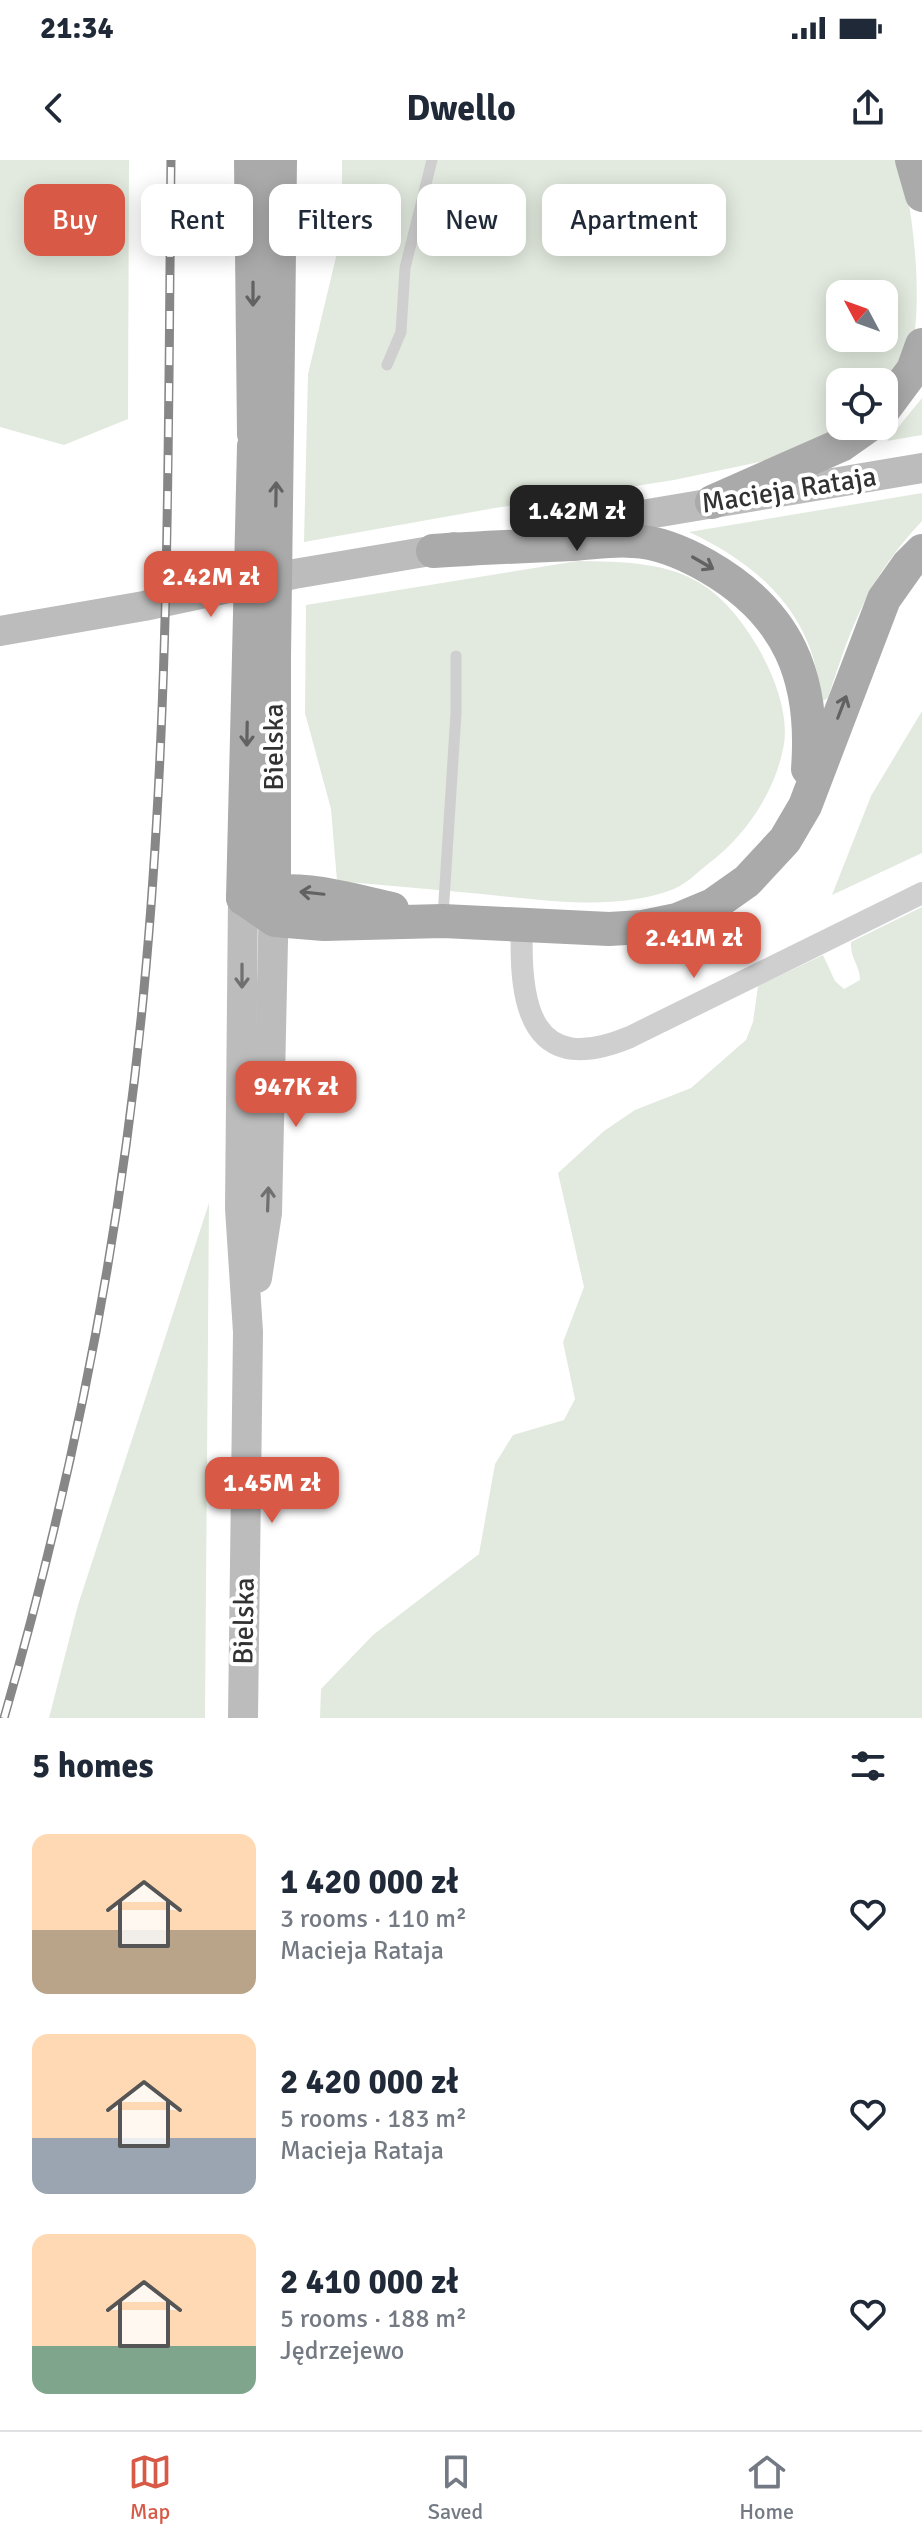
<!DOCTYPE html>
<html lang="en">
<head>
<meta charset="utf-8">
<style>
  :root { --surface:#fff; --page:#f2f2f3; --text:#1f2937; --muted:#747a83; --line:#e0e1e3; --accent:#d75946 }
  body { margin:0; font-family:Signika,sans-serif; background:var(--page); color:var(--text); height:100vh; display:flex; flex-direction:column; font-size:30px; white-space:nowrap }
  * { box-sizing:border-box; margin:0 }
  p { font-size:26px; color:var(--muted) }
  .icon { flex:none; width:44px; height:44px; fill:none; stroke:currentColor; stroke-width:2; stroke-linecap:round; stroke-linejoin:round }
  .map { position:relative; height:1558px; overflow:hidden }
  .panel { display:flex; flex-direction:column; background:var(--surface); flex:1 }
  .panel>* { flex:none }
  .hud { position:absolute; left:24px; top:24px; width:874px; height:72px; display:flex; gap:16px }
  .needle { width:52px; rotate:311deg }
  .tools { position:absolute; left:826px; top:120px; display:grid; gap:16px }
  .tools a { display:grid; place-items:center; width:72px; height:72px; border-radius:16px; background:var(--surface); box-shadow:0 4px 20px #0003; font-size:40px }
  .price { position:absolute; translate:-50% -68px; padding:0 18px; border-radius:16px; background:var(--accent); color:#fff; font-size:26px; line-height:52px; filter:drop-shadow(0 2px 4px #0008) }
  .price::after { content:''; position:absolute; left:50%; top:48px; width:24px; height:18px; margin-left:-12px; background:inherit; clip-path:polygon(0 0,100% 0,50% 100%) }
  .price.on { background:#222; color:#fff }
  ul { padding:0; list-style:none }
  li { display:flex; align-items:center; gap:24px; height:200px; padding:0 32px }
  li span { display:grid; place-items:center; flex:none; width:224px; height:160px; border-radius:16px; color:#555 }
  li>.icon { margin-inline-start:auto }
  span .icon { width:96px; height:96px; fill:#fffc; stroke-width:1 }
  li b { font-size:34px }
  h2 { display:flex; justify-content:space-between; align-items:center; height:96px; padding:0 32px; font-size:34px }
  .pill { padding:0 28px; border-radius:16px; background:var(--surface); box-shadow:0 4px 20px #0003; font-size:28px; line-height:72px }
  .pill.on { background:var(--accent); color:#fff }
  .status { display:flex; justify-content:space-between; align-items:center; height:56px; padding:0 40px; background:var(--surface); direction:ltr }
  .status svg { height:22px; fill:currentColor }
  header { display:flex; justify-content:space-between; align-items:center; height:104px; padding:0 32px; background:var(--surface); font-size:36px; font-weight:700 }
  .menu { display:flex; justify-content:space-around; align-items:center; height:112px; border-top:2px solid var(--line); background:var(--surface); font-size:22px; color:var(--muted) }
  .menu a { display:grid; justify-items:center; gap:4px }
  .menu .on { color:var(--accent) }
  .map>svg:first-child { display:block }
</style>
</head>
<body>
<div class="status"><b>21:34</b><svg viewBox="0 0 49 12"><path d="M0 12V9h3v3zM5 12V6h3v6zM10 12V3h3v9zM15 12V0h3v12zM26 1h20v11H26zM47 4h2v5h-2z"/></svg></div>
<header><svg class="icon" aria-label="back" viewBox="0 0 24 24"><path d="M15 5l-7 7 7 7"/></svg>Dwello<svg class="icon" aria-label="share" viewBox="0 0 24 24"><path d="M12 15V3M7 8l5-5 5 5M5 13v7h14v-7"/></svg></header>
<div class="map">
<svg width="922" height="1558" viewBox="0 0 922 1558">
  <rect width="100%" height="100%" fill="#fff"/>
  <g fill="#e2eadf" fill-rule="evenodd">
    <path d="M0,0H129L128,259L64,285L0,267Z"/>
    <path d="M342,0H898C914,43 922,139 913,182C905,196 893,209 884,222H840V266H847L764,301L674,320L495,348L304,382L308,214L342,72ZM840,134H884V178H840Z"/>
    <path d="M922,237V275L887,281L922,238Z"/>
    <path d="M922,333V361C868,419 852,464 828,538L821,542C816,457 762,406 689,372Z"/>
    <path d="M578,401C621,402 669,401 706,427C747,455 792,534 784,584C776,631 746,676 708,704C698,712 686,724 674,729C614,752 544,740 482,734C434,730 386,725 337,721L331,649L305,553L306,445Z"/>
    <path d="M922,551V693L832,735L871,636Z"/>
    <path d="M922,747V1558H320L321,1529L373,1475L479,1394L495,1304L513,1275L564,1260L575,1239L563,1182L584,1127L558,1013L604,971L635,950L691,928L746,880L753,862L758,826L823,795L835,821L844,829L860,820C860,805 850,799 851,782Z"/>
    <path d="M209,1043L205,1558H49L78,1445Z"/>
  </g>
  <g fill="none" stroke-linecap="round" stroke-linejoin="round">
    <g stroke="#cfcfcf" stroke-width="11">
      <path d="M387,205L401,172L405,108L432,0"/>
      <path d="M443,756L456,553V496"/>
    </g>
    <path stroke="#cfcfcf" stroke-width="22" d="M522,766C519,844 530,919 630,877L922,733"/>
    <g stroke="#bcbcbc" stroke-width="30">
      <path d="M529,374L922,308"/>
      <path d="M0,471L144,446L294,414L454,387"/>
      <path d="M257,1118L267,1053L274,735"/>
      <path d="M243,1558L248,1172L240,1048L243,738"/>
    </g>
    <g stroke="#aaa" stroke-width="34">
      <path d="M251,0L254,274"/>
      <path d="M912,0L922,35"/>
      <path d="M884,249L913,210L922,185"/>
      <path d="M277,269L280,0"/>
      <path d="M712,342L841,285L868,266"/>
      <path d="M433,391C480,388 526,386 573,384C592,383 614,379 633,381C658,382 686,394 707,406C789,453 815,518 808,609"/>
      <path d="M274,496V729"/>
      <path d="M251,736C297,723 346,739 392,749"/>
      <path d="M243,738L275,760L324,764L443,761L609,769L643,767L677,760L713,745L747,721L785,680L805,646L884,439L908,405L922,391"/>
      <path d="M243,738L249,496"/>
    </g>
    <defs>
      <path id="rail" d="M4,1558C73,1320 121,1076 144,829C170,554 168,276 171,0"/>
    </defs>
    <use href="#rail" stroke="#878787" stroke-width="9"/>
    <use href="#rail" stroke="#fff" stroke-width="6" stroke-dasharray="18" stroke-linecap="butt"/>
    <g stroke="#aaa" stroke-width="34">
      <path d="M249,496L254,286"/>
      <path d="M274,496L277,269"/>
    </g>
  </g>
  <defs><path id="oneway-shaft" d="M-6 0H5M1.5-3L5.5 0L1.5 3" fill="none" stroke-width="1.6" stroke-linecap="round" stroke-linejoin="round" transform="scale(2)"/></defs>
  <g stroke="#626262">
    <use href="#oneway-shaft" transform="translate(253 134) rotate(90)"/>
    <use href="#oneway-shaft" transform="translate(276 334) rotate(-89)"/>
    <use href="#oneway-shaft" transform="translate(703 403) rotate(30)"/>
    <use href="#oneway-shaft" transform="translate(842 547) rotate(-69)"/>
    <use href="#oneway-shaft" transform="translate(247 574) rotate(91)"/>
    <use href="#oneway-shaft" transform="translate(312 733) rotate(-174)"/>
  </g>
  <g stroke="#707070">
    <use href="#oneway-shaft" transform="translate(242 816) rotate(90)"/>
    <use href="#oneway-shaft" transform="translate(268 1039) rotate(-88)"/>
  </g>
  <g text-anchor="middle" dominant-baseline="central" stroke-width="8" stroke-linejoin="round" paint-order="stroke">
    <g font-size="28" fill="#323232" stroke="#fff">
      <text transform="translate(789 330) rotate(-9)">Macieja Rataja</text>
      <text transform="translate(274 587) rotate(-90)">Bielska</text>
      <text transform="translate(244 1461) rotate(-89)">Bielska</text>
    </g>
  </g>
</svg>
<div class="tools">
<a><svg class="needle" viewBox="-14 -14 28 28"><path d="M0-13l5 13h-10z" fill="#e53935"/><path d="M0 13l5-13h-10z" fill="#747a83"/></svg></a>
<a><svg class="icon" aria-label="locate" viewBox="0 0 24 24"><circle cx="12" cy="12" r="6"/><path d="M12 2v4M12 18v4M2 12h4M18 12h4"/></svg></a>
</div>
<b class="price on" style="left:577px;top:393px">1.42M zł</b>
<b class="price" style="left:211px;top:459px">2.42M zł</b>
<b class="price" style="left:694px;top:820px">2.41M zł</b>
<b class="price" style="left:296px;top:969px">947K zł</b>
<b class="price" style="left:272px;top:1365px">1.45M zł</b>
<div class="hud">
<a class="pill on">Buy</a>
<a class="pill">Rent</a>
<a class="pill">Filters</a>
<a class="pill">New</a>
<a class="pill">Apartment</a>
</div>
</div>
<section class="panel">
<h2>5 homes<svg class="icon" aria-label="filters" viewBox="0 0 24 24"><path d="M4 7h16M4 17h16"/><circle cx="9" cy="7" r="2"/><circle cx="15" cy="17" r="2"/></svg></h2>
<ul>
<li><span style="background:linear-gradient(#ffd9b3 60%,#b9a48a 0)"><svg class="icon" aria-label="home" viewBox="0 0 24 24"><path d="M3 11l9-7 9 7M6 9v11h12V9"/></svg></span><div><b>1 420 000 zł</b><p>3 rooms · 110 m²</p><p>Macieja Rataja</p></div><svg class="icon" aria-label="heart" viewBox="0 0 24 24"><path d="M12 20l-8-8c-3-5 5-10 8-4 3-6 11-1 8 4z"/></svg></li>
<li><span style="background:linear-gradient(#ffd9b3 65%,#9aa5b1 0)"><svg class="icon" aria-label="home" viewBox="0 0 24 24"><path d="M3 11l9-7 9 7M6 9v11h12V9"/></svg></span><div><b>2 420 000 zł</b><p>5 rooms · 183 m²</p><p>Macieja Rataja</p></div><svg class="icon" aria-label="heart" viewBox="0 0 24 24"><path d="M12 20l-8-8c-3-5 5-10 8-4 3-6 11-1 8 4z"/></svg></li>
<li><span style="background:linear-gradient(#ffd9b3 70%,#7fa58c 0)"><svg class="icon" aria-label="home" viewBox="0 0 24 24"><path d="M3 11l9-7 9 7M6 9v11h12V9"/></svg></span><div><b>2 410 000 zł</b><p>5 rooms · 188 m²</p><p>Jędrzejewo</p></div><svg class="icon" aria-label="heart" viewBox="0 0 24 24"><path d="M12 20l-8-8c-3-5 5-10 8-4 3-6 11-1 8 4z"/></svg></li>
</ul>
</section>
<nav class="menu">
<a class="on"><svg class="icon" aria-label="map" viewBox="0 0 24 24"><path d="M3 6l6-2 6 2 6-2v14l-6 2-6-2-6 2zM9 4v14M15 6v14"/></svg>Map</a>
<a><svg class="icon" aria-label="saved" viewBox="0 0 24 24"><path d="M7 4h10v16l-5-4-5 4z"/></svg>Saved</a>
<a><svg class="icon" aria-label="home" viewBox="0 0 24 24"><path d="M3 11l9-7 9 7M6 9v11h12V9"/></svg>Home</a>
</nav>
</body>
</html>
